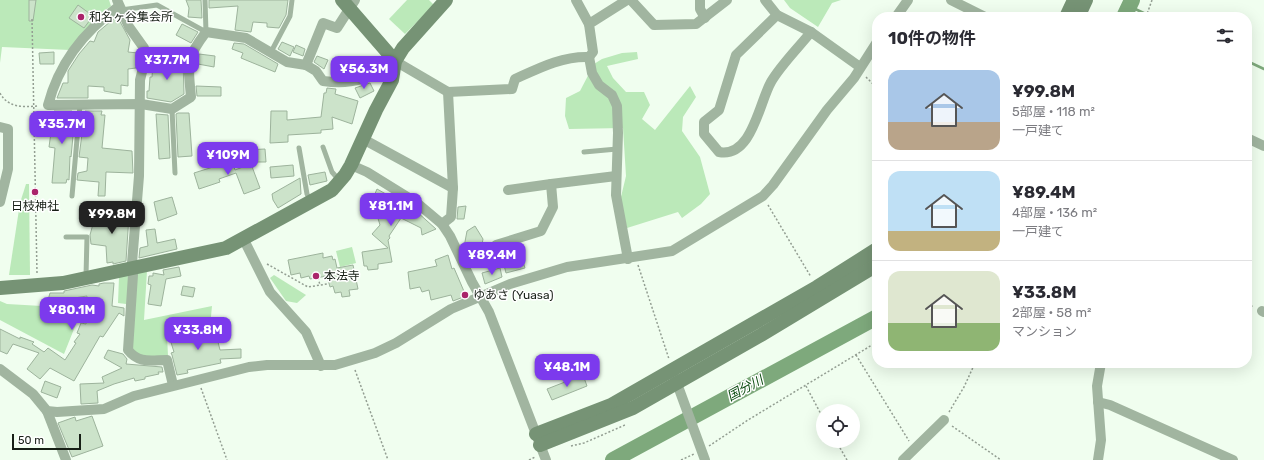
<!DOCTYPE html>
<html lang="ja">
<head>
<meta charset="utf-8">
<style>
  :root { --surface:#fff; --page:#f2f2f3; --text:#2b2b33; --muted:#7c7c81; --line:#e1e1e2; --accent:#7c3aed }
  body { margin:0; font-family:Rubik,"Noto Sans JP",sans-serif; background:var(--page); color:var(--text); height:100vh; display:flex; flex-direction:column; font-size:15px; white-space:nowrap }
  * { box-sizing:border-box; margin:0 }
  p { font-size:13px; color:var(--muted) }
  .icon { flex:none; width:22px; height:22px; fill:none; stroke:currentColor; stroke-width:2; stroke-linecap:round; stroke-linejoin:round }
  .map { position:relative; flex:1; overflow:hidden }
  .details { position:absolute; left:872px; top:12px; width:380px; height:356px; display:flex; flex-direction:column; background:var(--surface); border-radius:16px; box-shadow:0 4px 16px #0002 }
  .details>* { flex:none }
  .tools { position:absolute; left:816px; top:404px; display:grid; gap:8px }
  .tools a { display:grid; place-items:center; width:44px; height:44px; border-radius:50%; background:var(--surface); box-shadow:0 4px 16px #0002; font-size:20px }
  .scale { position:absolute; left:12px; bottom:10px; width:69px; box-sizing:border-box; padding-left:4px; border:2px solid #171f16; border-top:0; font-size:11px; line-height:14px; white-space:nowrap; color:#171f16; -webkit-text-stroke:3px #fff; paint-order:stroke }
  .price { position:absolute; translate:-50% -34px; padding:0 9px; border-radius:8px; background:var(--accent); color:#fff; font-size:13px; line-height:26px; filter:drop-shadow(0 1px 2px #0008) }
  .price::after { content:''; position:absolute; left:50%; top:24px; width:12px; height:9px; margin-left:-6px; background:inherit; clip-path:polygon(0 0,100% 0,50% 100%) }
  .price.on { background:#222; color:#fff }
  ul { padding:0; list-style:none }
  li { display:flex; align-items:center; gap:12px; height:100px; padding:0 16px }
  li+li { border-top:1px solid var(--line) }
  li span { display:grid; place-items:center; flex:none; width:112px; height:80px; border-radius:12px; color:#555 }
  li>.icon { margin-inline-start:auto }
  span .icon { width:48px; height:48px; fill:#fffc; stroke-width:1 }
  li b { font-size:17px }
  h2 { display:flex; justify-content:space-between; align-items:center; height:48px; padding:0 16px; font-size:17px }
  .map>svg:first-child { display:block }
</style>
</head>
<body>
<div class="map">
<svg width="1264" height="460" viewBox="0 0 1264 460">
  <rect width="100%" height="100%" fill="#f0feef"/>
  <g fill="#bbe9b9">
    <path d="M0,0H109L111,6L100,14L70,50L2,47L0,63Z"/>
    <path d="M407,0H429L434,5L405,34L389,19Z"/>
    <path d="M784,0H841L832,3L818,27L790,8Z"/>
    <path d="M637,52L638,59L607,66L613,78L626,92H644L650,105L642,119L655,130L690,86L696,97L683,117L682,131L700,157L710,194L701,204L682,218L678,212L627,228L620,201L626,176L623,128L569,129L565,116L566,98L580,91L594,64L602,59L622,53Z"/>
    <path d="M26,184H29L30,275H9L20,203Z"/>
    <path d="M352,247L356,263L340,267L336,251Z"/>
    <path d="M147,271L144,320L212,306L210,327L167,335L168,356L142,358L130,349L134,305L118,303L119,277Z"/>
    <path d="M274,275L306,295L297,303L286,301L270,278Z"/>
    <path d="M0,301L7,304L42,306L76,324L64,354L0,320Z"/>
  </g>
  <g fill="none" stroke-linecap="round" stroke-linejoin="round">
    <g stroke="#7ea97c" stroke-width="2.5">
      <path d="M1129,6L1152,17"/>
      <path d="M1247,61L1264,69"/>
    </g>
    <g stroke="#7ea97c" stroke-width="16">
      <path d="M1124,17L1132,0"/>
      <path d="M613,460L877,317"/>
    </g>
  </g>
  <g fill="#cce3ca" stroke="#9db39c">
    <path d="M29,0H36L33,21H29Z"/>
    <path d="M186,0H201L202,18L188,17L189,8Z"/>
    <path d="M209,0H288L286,15L279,28L267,27V23L253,22L251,32L235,30L238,6L209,8Z"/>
    <path d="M78,5L93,16L84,28L69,18Z"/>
    <path d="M117,16L130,40L128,52L138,53L136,68L128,69V86L121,85V94L104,91V87L88,86V98H57L63,83H68V71L79,54L90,41L94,42L98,32Z"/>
    <path d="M182,24L198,32L191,43L176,35Z"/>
    <path d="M282,42L294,47L290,56L278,49Z"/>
    <path d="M234,43L244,44L278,64L275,72L241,58L243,53L232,49Z"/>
    <path d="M296,45L305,49L303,56L293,52Z"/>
    <path d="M54,52V64H40L39,53Z"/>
    <path d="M199,54L215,56L214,67L198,64Z"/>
    <path d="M317,56L328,60L324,69L314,62Z"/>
    <path d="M174,59L183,60L184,94L171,102L147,98V91H149L150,77H152L153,63H173Z"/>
    <path d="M370,83L374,91L360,98L355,88Z"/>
    <path d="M196,86L221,87V96H197Z"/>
    <path d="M327,88L336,89L335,94L358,101L352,124L332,117L333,129L321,130V133L288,135V142L270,143L271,111H287V120L321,117L324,93H326Z"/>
    <path d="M54,111H72L73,136L71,157L70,156L69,180L67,179L66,183H52L55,148L49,147Z"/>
    <path d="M85,111H102L101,115H105L102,148L132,151L133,173L106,172L105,196H98L99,182L77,180L78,173L87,171L88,158L79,157Z"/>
    <path d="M178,113H189L192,156L178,157L176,114Z"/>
    <path d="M156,114L168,115L170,158L159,159Z"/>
    <path d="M265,149L266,162H246V150Z"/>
    <path d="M232,161L235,170L251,164L260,188L244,194L236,173L219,179L220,182L199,189L194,173Z"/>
    <path d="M293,165L294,176L271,178L270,167Z"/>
    <path d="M325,172L327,181L310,185L308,175Z"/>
    <path d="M300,178L301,194L278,208L273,200L272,194Z"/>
    <path d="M377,189L416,211L436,229L422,235L421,228L401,218L389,236L390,238L388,240L392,262L378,264V269L368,270L367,266H364L362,252L388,248L372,234L380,225L377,215L382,208L376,205L374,196Z"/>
    <path d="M172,197L177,214L158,221L154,202Z"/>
    <path d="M112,202L115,215H129L126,261L113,264V262L107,263L106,246L91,244L90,235L93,224L106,225L104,203Z"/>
    <path d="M466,206L464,219H457L458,207Z"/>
    <path d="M475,226L483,239L481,250L464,247L467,231Z"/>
    <path d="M155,229L157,243L175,239L177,249L139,258L140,248L148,246L146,230Z"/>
    <path d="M323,253V258L332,256L333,260L335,259L337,268L353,265L358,289L349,290L350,296L342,297L341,292L335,293L333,286L330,287L327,276L310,279L309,276L301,278L300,273L291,275L288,260Z"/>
    <path d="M448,255L452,269L454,268L466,296L453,301L451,295L431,300L429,290L422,292L420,287L410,289L408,272L437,266L435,260Z"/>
    <path d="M522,258L525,268L506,273L504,265Z"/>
    <path d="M179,267L181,276L166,279L161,306L148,304L151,285L148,284L149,276H153V273L164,275L163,270Z"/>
    <path d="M500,268L502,277L485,284L482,273Z"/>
    <path d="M104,283H114L112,306L124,308V316L119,313L103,337L100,336L74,381L50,368L40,379L27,369L39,353L13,344L7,354L0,351V329L20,339V337L34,342L32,344L44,352L48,348L65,360L76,343L74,342L80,334L77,333L81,323L86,324L88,306L85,305L87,296L68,299L64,312L46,307L50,293H64V291L92,285L99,286V284Z"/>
    <path d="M183,286L195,288L193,297L181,295Z"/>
    <path d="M201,330H213V340L218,342L220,350L241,349V358L220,359L221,363L187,370L188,373L177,375L172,355L171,353L174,352L169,336Z"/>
    <path d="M108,350L123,354L127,359L126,364L162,367L163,372H158L159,374L145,377V379L135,381L134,378L114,384L97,391L98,403L81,404L80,384L104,383L102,377L122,368L104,358Z"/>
    <path d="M583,375L587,386L552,400L547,389Z"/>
    <path d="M45,381L61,387L57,398L41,392Z"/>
    <path d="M92,416L103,446L72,457L58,423L72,418L75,417L76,421Z"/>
  </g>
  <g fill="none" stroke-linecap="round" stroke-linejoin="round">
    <g stroke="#939e92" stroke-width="1.5" stroke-dasharray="2 2" stroke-linecap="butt">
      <path d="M1146,17L1152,0"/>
      <path d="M32,19L37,273"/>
      <path d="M866,77L877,88"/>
      <path d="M0,93C8,108 23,107 38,106"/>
      <path d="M768,205L811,277"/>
      <path d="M267,264L308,287L327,284"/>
      <path d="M638,265L669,359"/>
      <path d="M317,274L320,285"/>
      <path d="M1247,304L1254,307"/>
      <path d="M856,355L909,441"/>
      <path d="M355,370L388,460"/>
      <path d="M806,386L823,418"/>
      <path d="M201,388L227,460"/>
      <path d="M949,412L964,387L975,363"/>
      <path d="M952,426L1001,460"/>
      <path d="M836,441L847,460"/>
      <path d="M571,446L584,443L625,425"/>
      <path d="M709,446L748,420L877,342"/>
      <path d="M529,460L535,457"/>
      <path d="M681,460L694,454"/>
    </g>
    <g stroke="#a1b5a0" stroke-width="5">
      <path d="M121,10L157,5L206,32L205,0"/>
      <path d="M271,52L290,16L292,0"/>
      <path d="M172,109L175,173"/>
      <path d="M323,147L332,172L339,180"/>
      <path d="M299,148L307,194L310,200"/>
      <path d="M584,152L617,149"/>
      <path d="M72,196L80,105"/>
      <path d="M66,237H87L86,276"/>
    </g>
    <g stroke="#a1b5a0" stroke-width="10">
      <path d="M117,0L129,27L144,48L146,56L140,80L139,176L132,263L133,275L128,350C139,364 151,360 167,360L173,385"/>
      <path d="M576,0L589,24"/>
      <path d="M631,0L654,25L696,24L727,0"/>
      <path d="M700,0V9L705,18"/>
      <path d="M765,0L777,15L811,32L860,67"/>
      <path d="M951,0L985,17"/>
      <path d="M118,7C83,32 59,63 48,105L141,104L172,109L191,97C188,63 185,60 206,32L246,38L287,62L306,65L316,71L323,81C352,85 372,79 395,61L448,92L512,89L515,79C539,68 562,56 589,57L593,52L589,24L627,0"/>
      <path d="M777,15L736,55L719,110L704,122V134L719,152C752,158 759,103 771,82C780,66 799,47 811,32"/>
      <path d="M896,17L908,0"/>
      <path d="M589,57L592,73L599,85L612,95L617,106L618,133L616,195L628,259"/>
      <path d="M306,65L323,23L337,28L355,0"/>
      <path d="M0,127L8,129V169L0,202"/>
      <path d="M1247,138L1264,146"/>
      <path d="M363,139L453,188"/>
      <path d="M351,165L367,172L417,203L442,224L450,236L472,282L489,312L546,460"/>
      <path d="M551,184L616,176"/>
      <path d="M442,224L451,217L453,188L448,92"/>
      <path d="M243,238L270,292L306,332L321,366"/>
      <path d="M496,245L541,231L553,207L551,184L508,190"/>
      <path d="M1262,311L1264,312"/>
      <path d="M0,369L33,394L47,411L57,412L104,409L134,396L249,367L267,365H335L375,353L396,343L451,309L510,284L567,267L672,251L763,196L773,185L827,110L854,78L877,42"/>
      <path d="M675,378L705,460"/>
      <path d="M1098,402L1110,405L1233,460"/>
      <path d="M47,411L66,460"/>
      <path d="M903,460L944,420"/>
      <path d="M1098,460L1101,440L1097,386L1101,363"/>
    </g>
    <g stroke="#769375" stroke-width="14">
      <path d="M342,0L395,61"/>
      <path d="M1066,17L1074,0"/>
      <path d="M1078,17L1086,0"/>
      <path d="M0,288L63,283L226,248L332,190L345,175L351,165L376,110L392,80L395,61L403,48L446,0"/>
      <path d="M536,434L611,405L817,287L877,249"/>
      <path d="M540,445L633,408L761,335L877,265"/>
    </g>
  </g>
  <g fill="#aa246b" stroke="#fff" stroke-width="1.5">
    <circle cx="81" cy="17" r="4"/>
    <circle cx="35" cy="192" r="4"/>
    <circle cx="316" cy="276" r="4"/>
    <circle cx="465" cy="295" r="4"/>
  </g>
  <g text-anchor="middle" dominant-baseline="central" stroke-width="3" stroke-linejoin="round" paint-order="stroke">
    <g font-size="12" fill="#171f16" stroke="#fff" text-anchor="start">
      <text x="89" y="17">和名ヶ谷集会所</text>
      <text x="35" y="206" text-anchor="middle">日枝神社</text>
      <text x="324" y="276">本法寺</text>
      <text x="473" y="295">ゆあさ (Yuasa)</text>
    </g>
    <g font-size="13" font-style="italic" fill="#084a0d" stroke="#fff">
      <text transform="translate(745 388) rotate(-28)">国分川</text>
    </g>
  </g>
</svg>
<div class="tools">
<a><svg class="icon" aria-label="locate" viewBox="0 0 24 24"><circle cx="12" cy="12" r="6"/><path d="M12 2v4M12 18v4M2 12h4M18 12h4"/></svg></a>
</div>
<div class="scale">50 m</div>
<b class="price" style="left:167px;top:81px">¥37.7M</b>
<b class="price" style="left:364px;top:90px">¥56.3M</b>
<b class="price" style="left:62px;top:145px">¥35.7M</b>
<b class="price" style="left:228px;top:176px">¥109M</b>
<b class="price" style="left:391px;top:227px">¥81.1M</b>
<b class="price on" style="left:112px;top:235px">¥99.8M</b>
<b class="price" style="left:492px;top:276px">¥89.4M</b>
<b class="price" style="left:72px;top:331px">¥80.1M</b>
<b class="price" style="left:198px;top:351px">¥33.8M</b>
<b class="price" style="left:567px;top:388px">¥48.1M</b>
<section class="details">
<h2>10件の物件<svg class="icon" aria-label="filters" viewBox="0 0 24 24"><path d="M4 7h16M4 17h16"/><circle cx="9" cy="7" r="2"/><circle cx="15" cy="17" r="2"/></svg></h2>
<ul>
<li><span style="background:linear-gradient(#a9c7e8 65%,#b9a48a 0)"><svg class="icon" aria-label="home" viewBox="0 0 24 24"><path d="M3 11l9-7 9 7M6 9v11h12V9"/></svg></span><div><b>¥99.8M</b><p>5部屋 · 118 m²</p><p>一戸建て</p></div></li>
<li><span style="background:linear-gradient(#bfe0f5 75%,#c2b280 0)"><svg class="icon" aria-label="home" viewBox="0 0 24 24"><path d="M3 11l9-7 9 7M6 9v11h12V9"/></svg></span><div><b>¥89.4M</b><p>4部屋 · 136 m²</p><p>一戸建て</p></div></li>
<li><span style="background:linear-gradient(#dfe7d0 65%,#8fb573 0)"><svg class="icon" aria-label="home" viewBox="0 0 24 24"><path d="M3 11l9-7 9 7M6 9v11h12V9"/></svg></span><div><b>¥33.8M</b><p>2部屋 · 58 m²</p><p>マンション</p></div></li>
</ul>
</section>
</div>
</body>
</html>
